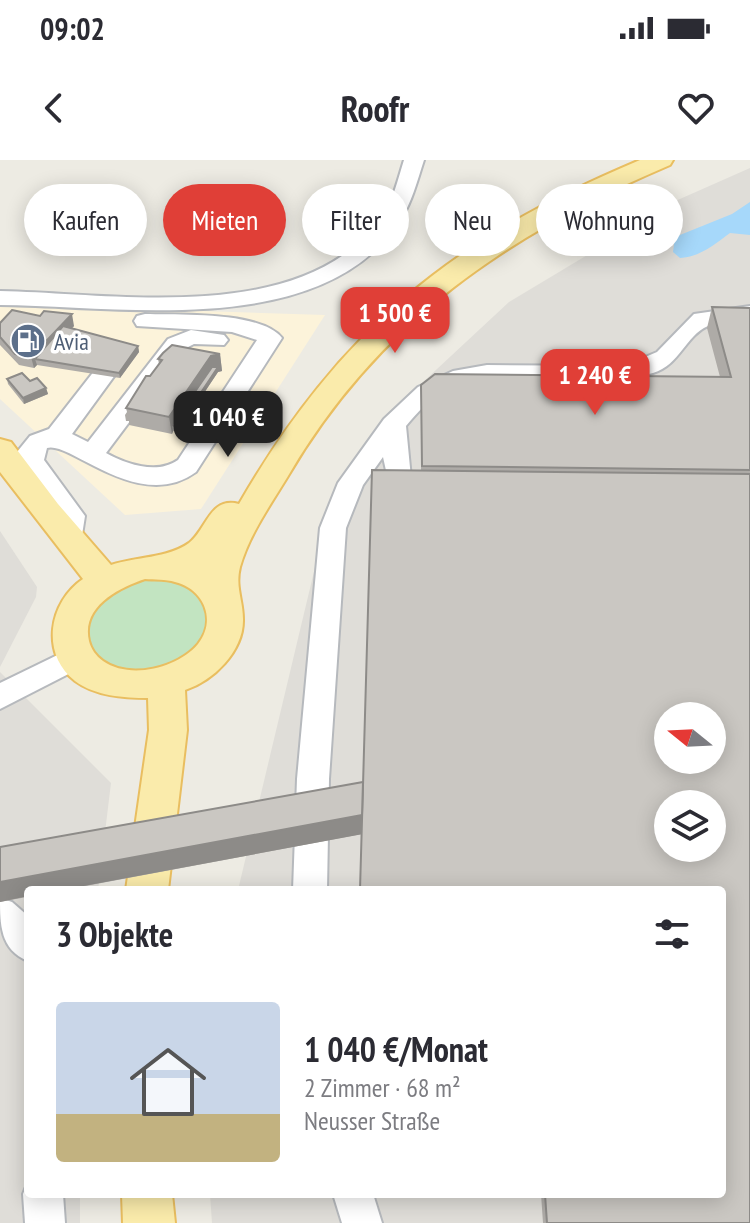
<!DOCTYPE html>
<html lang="de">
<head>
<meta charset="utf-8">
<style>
  :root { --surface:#fff; --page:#f7f7f7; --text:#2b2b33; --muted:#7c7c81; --line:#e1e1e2; --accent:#e03f37 }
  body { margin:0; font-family:"PT Sans Narrow",sans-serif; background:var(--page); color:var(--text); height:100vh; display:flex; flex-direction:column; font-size:30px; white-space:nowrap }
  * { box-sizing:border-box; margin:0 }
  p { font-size:26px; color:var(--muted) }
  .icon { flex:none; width:44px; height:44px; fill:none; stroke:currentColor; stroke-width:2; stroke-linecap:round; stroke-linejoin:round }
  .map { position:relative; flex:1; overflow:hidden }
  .sheet { position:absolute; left:24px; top:726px; width:702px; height:312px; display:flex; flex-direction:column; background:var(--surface); border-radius:8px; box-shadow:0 4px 20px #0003 }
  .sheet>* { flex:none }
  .top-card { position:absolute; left:24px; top:24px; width:702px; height:72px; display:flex; gap:16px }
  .needle { width:52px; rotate:288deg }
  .buttons { position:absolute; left:654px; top:542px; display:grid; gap:16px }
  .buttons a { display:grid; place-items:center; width:72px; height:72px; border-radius:50%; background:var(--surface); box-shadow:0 4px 20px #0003; font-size:40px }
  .price { position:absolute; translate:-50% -68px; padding:0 18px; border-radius:16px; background:var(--accent); color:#fff; font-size:26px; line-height:52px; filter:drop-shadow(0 2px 4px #0008) }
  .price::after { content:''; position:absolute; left:50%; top:48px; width:24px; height:18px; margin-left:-12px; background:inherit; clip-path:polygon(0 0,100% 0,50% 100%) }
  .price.on { background:#222; color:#fff }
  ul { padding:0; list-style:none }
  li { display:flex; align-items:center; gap:24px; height:200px; padding:0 32px }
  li+li { border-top:2px solid var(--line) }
  li span { display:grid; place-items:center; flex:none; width:224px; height:160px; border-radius:8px; color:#555 }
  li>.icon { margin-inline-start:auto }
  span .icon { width:96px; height:96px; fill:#fffc; stroke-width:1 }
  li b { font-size:34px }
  h2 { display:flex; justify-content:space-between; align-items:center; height:96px; padding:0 32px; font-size:34px }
  .chip { padding:0 28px; border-radius:36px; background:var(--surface); box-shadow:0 4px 20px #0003; font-size:28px; line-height:72px }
  .chip.on { background:var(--accent); color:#fff }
  .status { display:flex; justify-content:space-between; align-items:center; height:56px; padding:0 40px; background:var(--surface); direction:ltr }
  .status svg { height:22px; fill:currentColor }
  header { display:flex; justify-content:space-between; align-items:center; height:104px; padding:0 32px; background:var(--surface); font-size:36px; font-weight:600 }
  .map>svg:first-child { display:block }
</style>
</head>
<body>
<div class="status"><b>09:02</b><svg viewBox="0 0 49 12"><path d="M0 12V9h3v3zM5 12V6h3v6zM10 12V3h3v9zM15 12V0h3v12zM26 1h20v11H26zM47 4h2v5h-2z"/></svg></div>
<header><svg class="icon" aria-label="back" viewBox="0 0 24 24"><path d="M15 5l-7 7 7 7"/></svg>Roofr<svg class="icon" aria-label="heart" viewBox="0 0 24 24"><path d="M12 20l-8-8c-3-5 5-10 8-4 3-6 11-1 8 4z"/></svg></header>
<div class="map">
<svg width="750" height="1063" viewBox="0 0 750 1063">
  <rect width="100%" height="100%" fill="#edebe3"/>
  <path fill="#fcf3da" d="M0,146L11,145L325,155L201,349L125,355L0,239Z"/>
  <g fill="#dfddd8" fill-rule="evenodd">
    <path d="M750,8V1063H212L210,1034H722V730H238L327,357L363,289L408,236L509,142L634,67L637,58ZM668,556H712V600H668ZM668,644H712V688H668Z"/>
    <path d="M0,371L37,427L36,437L0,507Z"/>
    <path d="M0,512L111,623L98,730H28V1034H80V1063H0Z"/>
  </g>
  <path fill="#c2e4c1" d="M140,418C172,419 190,423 210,448L205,483L170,509L121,513L87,492L83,458L90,446Z"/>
  <path fill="#a6d8fa" d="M750,42V75L730,73C715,84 700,97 680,98L673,92L675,77L732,54Z"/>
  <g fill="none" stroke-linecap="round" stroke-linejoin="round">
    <defs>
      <g id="minor">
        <path d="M404,0H424C417,21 412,43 399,62C321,180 121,146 0,145V131C116,133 304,167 382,57C393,41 398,19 404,0Z"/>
        <path d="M750,146V160C737,161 719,160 708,166C685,176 680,205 653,213C587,232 503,203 446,230C430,238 417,253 406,266L411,318L407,324H389L383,297L363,325L346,368L329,619L327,730H293L297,619L320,368L338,323L384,259L418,227L453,211L487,205L624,206L657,192L694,154Z"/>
        <path d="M145,154C177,155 261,151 282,178L196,312C139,354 69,280 47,288L44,300L85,356L80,388H60L56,381L59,357L18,301L17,292L30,276L49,269L95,210H111L115,215L72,274L88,282L168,179L191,170L224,175L228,180L224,185L194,184L184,189L106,293C126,304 157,315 178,300L257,180L232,172L137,166L134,161L137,156Z"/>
        <path d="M76,486L86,489L91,497L86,505L0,549V523Z"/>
        <path d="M0,738L12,742L28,756V801C0,790 0,764 0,738Z"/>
        <path d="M28,1022V1034H63L65,1063H25L23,1034Z"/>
        <path d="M333,1034H373L382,1063H342Z"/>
      </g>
      <g id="major">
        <path d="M640,0H673L670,5C508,74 378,162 288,316C271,344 249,375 240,407C235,427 243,440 243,459C244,491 213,521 185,530L187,570L168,730H126L149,570L148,538C124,538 95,536 75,521C40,494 49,442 83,419L0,312V279L11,282L58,344L111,405C135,397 168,398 189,383C207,369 210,336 239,344C340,169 454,78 640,0ZM145,419C154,420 166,419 175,422C204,429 217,460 198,484C178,508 130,520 103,501C96,496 91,489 89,481C81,447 118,428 145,419Z"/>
        <path d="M122,1034H172L175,1063H123Z"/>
      </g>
    </defs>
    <use href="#minor" stroke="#b6b9bd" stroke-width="4"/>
    <use href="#major" stroke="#e9be60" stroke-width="4"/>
    <use href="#minor" fill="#fff" fill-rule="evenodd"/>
    <use href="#major" fill="#faebab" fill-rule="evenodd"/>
  </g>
  <g fill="#aeaba7">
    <path d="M712,147L750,148V1063H543L541,1034H722V730L362,674L0,742V687L363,622L421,310V225L720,217L707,168Z"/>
    <path d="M0,163L74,166L72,168L138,186L139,192L120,218L37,205L34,208L19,205L0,185Z"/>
    <path d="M220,194L222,211L218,212L178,272L173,271L172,274L129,265V261H126L125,255L127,252L126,248L159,204L158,199Z"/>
    <path d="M7,219L46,228L48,234L24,244L8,224Z"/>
  </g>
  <g fill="#8d8b88">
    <path d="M72,154L74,166L42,200L35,199L37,205L34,208L31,197Z"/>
    <path d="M138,186L139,192L120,218L119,213Z"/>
    <path d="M220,194L222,211L218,212L178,272V267L172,265L173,271L172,274L169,257L211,196Z"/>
    <path d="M46,228L48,234L24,244L23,238Z"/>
    <path d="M362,655L363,674L62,730H28V736L0,742V722Z"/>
  </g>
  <g fill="#cac7c2" stroke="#8d8b88" stroke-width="2" fill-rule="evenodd">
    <path d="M712,147L750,148V310L422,306L421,225L435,214L731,217Z"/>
    <path d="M12,150L40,156L44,151L72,154L31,197L15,194L0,177V163Z"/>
    <path d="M63,166L138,186L119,213L35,199Z"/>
    <path d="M172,185L220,194L211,196L169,257L126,248L146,216H150L162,200L158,199L163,193Z"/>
    <path d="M212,207H218L178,267L172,265Z"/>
    <path d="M22,213L30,221L37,218L46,228L23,238L7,219Z"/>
    <path d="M372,310L750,314V1063H547L545,1034H722V730H360ZM668,556H712V600H668ZM668,644H712V688H668Z"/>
    <path d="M363,622L362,655L0,722V687Z"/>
  </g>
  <defs>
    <symbol id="fuel-disc" viewBox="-11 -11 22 22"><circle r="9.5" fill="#5c6f8a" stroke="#fff"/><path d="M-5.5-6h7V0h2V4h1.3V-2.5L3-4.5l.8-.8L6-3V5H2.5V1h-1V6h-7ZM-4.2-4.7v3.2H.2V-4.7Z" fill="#fff"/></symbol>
  </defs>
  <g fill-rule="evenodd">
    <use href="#fuel-disc" x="8" y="161" width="40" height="40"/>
  </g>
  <g text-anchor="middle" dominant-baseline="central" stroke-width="7" stroke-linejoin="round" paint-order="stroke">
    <g font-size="24" fill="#4e5e75" stroke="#fff" text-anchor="start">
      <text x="54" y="181">Avia</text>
    </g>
  </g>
</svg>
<div class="buttons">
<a><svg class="needle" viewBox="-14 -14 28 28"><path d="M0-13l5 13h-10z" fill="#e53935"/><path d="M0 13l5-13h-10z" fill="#7c7c81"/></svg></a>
<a><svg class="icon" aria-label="layers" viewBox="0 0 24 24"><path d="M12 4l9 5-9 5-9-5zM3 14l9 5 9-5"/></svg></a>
</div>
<b class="price" style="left:395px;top:195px">1 500 €</b>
<b class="price" style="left:595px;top:257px">1 240 €</b>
<b class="price on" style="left:228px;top:299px">1 040 €</b>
<div class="top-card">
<a class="chip">Kaufen</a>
<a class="chip on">Mieten</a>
<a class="chip">Filter</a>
<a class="chip">Neu</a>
<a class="chip">Wohnung</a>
</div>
<section class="sheet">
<h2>3 Objekte<svg class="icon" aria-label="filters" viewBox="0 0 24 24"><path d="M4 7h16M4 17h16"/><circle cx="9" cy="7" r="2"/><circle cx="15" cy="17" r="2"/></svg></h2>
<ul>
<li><span style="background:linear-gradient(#c9d6e8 70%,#c2b280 0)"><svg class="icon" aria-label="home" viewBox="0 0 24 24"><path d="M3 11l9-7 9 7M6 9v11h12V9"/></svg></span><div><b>1 040 €/Monat</b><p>2 Zimmer · 68 m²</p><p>Neusser Straße</p></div></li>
</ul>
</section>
</div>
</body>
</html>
